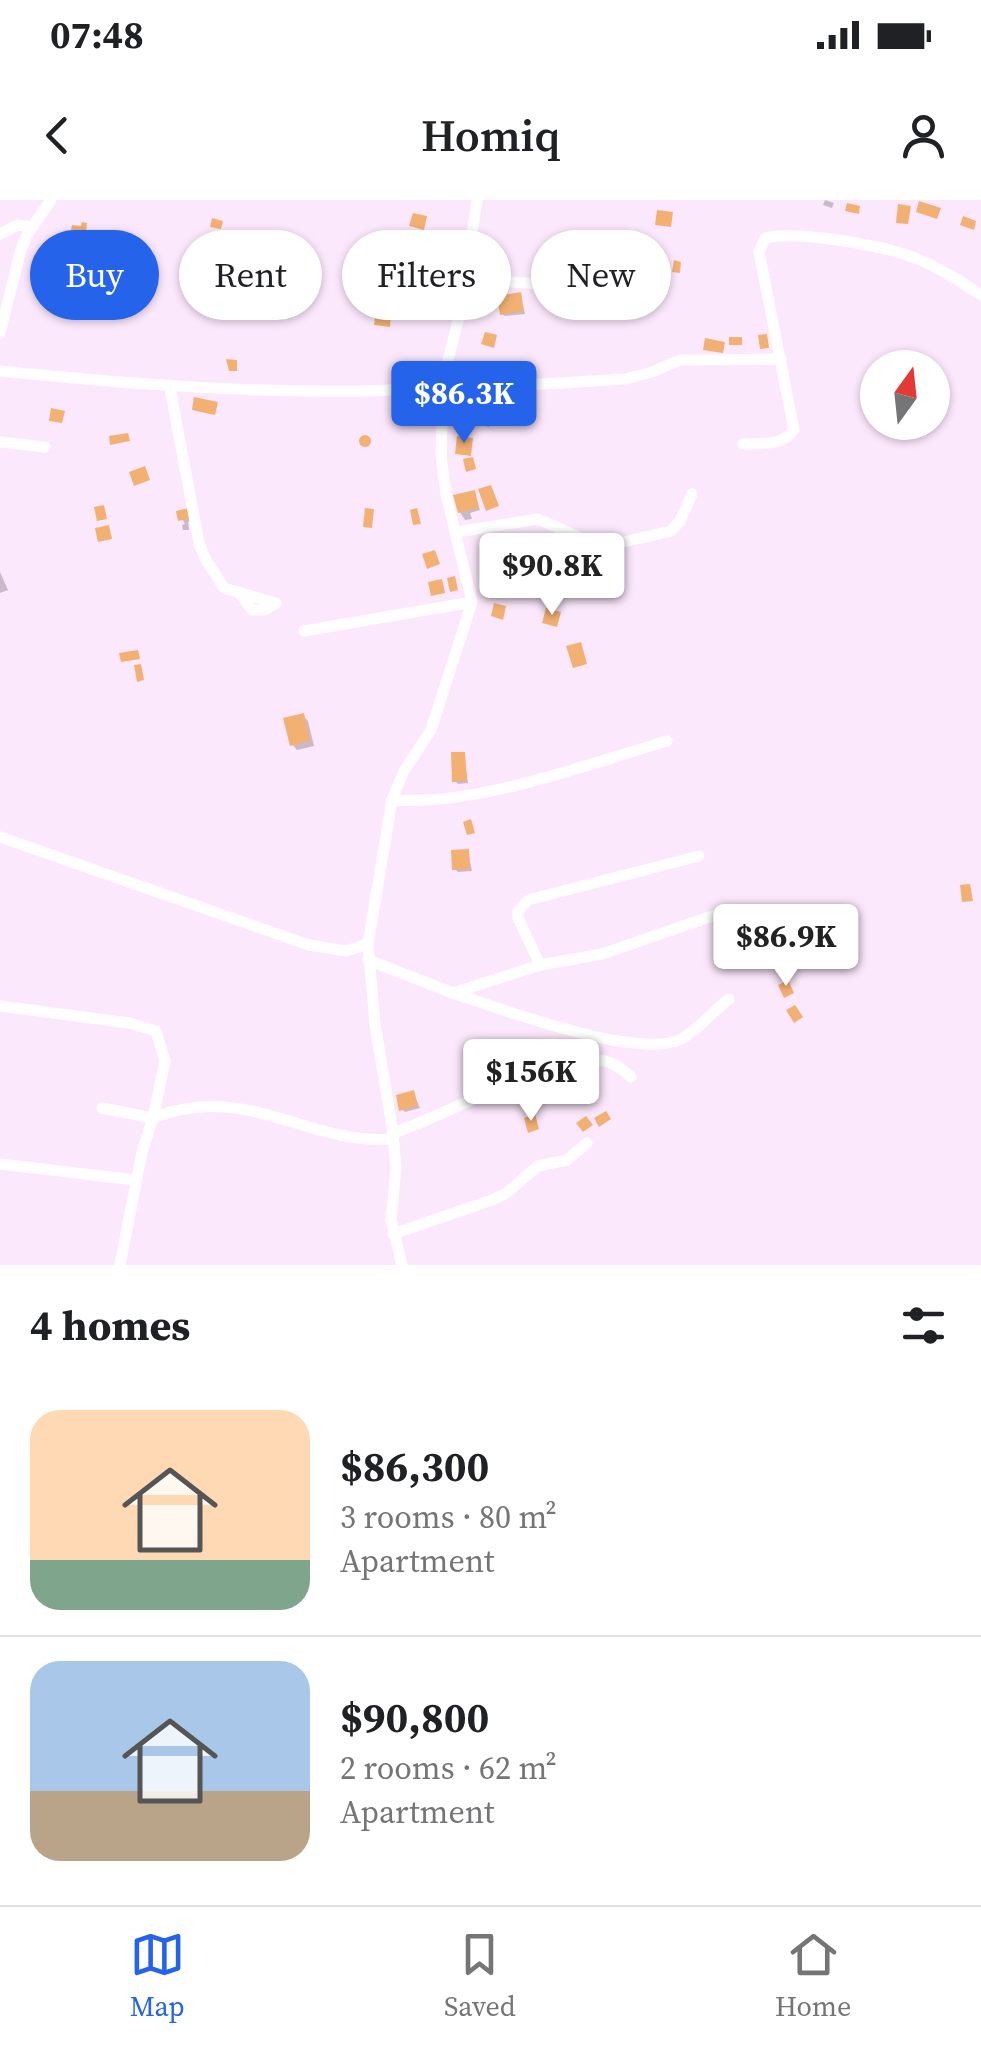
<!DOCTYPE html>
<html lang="en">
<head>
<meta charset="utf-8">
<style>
  :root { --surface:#fff; --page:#f2f2f2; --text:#202124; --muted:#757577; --line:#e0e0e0; --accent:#2563eb }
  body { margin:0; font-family:"Source Serif 4",serif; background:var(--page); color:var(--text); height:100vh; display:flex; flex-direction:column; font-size:38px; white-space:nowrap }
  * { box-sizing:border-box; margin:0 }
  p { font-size:32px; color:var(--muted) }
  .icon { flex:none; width:55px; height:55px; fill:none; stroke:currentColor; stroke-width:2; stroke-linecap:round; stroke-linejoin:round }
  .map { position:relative; height:1065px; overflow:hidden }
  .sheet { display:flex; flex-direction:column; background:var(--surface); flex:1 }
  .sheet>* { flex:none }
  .top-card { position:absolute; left:30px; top:30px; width:922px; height:90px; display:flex; gap:20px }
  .needle { width:65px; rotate:15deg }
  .fabs { position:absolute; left:860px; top:150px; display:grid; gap:20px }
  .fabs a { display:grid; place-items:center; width:90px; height:90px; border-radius:50%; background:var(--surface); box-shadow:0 2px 8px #0004; font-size:50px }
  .price { position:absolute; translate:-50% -85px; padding:0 22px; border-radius:10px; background:#fff; color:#222; font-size:32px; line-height:65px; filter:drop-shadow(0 2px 5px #0008) }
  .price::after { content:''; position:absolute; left:50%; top:60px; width:30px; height:22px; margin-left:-15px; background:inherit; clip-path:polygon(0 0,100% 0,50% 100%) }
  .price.current { background:var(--accent); color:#fff }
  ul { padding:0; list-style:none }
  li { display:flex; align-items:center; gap:30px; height:250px; padding:0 30px }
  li+li { border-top:2px solid var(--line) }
  li span { display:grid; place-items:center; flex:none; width:280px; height:200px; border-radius:30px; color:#555 }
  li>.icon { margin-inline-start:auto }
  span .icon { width:120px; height:120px; fill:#fffc; stroke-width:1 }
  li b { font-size:42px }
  h2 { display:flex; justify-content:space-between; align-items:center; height:120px; padding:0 30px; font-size:42px }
  .pill { padding:0 35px; border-radius:45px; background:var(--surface); box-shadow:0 2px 8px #0004; font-size:35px; line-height:90px }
  .pill.current { background:var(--accent); color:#fff }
  .status { display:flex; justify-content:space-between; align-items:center; height:70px; padding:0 50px; background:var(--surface); direction:ltr }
  .status svg { height:28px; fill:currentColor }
  header { display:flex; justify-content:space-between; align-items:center; height:130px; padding:0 30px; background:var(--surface); font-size:45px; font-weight:600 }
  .tabs { display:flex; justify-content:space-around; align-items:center; height:140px; border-top:2px solid var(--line); background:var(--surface); font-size:28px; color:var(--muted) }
  .tabs a { display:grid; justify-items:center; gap:5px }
  .tabs .current { color:var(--accent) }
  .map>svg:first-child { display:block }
</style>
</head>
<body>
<div class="status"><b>07:48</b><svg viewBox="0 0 49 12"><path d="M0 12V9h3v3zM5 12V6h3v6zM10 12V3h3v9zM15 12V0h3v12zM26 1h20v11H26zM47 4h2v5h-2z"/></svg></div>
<header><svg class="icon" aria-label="back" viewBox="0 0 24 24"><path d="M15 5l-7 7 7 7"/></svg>Homiq<svg class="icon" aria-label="person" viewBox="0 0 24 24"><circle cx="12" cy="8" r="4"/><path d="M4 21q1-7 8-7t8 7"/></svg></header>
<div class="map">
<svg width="981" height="1065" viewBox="0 0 981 1065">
  <rect width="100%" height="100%" fill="#fce8fc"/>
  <g fill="#0003">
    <path d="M825,0L834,3L832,8L823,5Z"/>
    <path d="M435,90L438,92L435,112L428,106L410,100Z"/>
    <path d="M520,95L525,114L505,116L502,114Z"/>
    <path d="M487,195L490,198L489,227L480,224L481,205L460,201Z"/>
    <path d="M474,293L480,310L470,313L472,319L465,320L460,312Z"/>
    <path d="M179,313L193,320L188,322L189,330H183L182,325L185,324Z"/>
    <path d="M0,372L8,390L0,393Z"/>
    <path d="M303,516L308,521L314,546L297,550L292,544Z"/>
    <path d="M464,554L468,583L458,584L455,581Z"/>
    <path d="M468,651L472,671L458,672L455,669Z"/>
    <path d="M413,893L420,908L405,912L402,909Z"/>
  </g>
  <g fill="#f3b073">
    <path d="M919,1L941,8L937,19L916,12Z"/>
    <path d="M847,3L860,6L859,14L845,11Z"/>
    <path d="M898,4L911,6L908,24L896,23Z"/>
    <path d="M657,10L673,12L671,27L655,25Z"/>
    <path d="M413,13L427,16L424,30L409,26Z"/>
    <path d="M963,16L976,21L974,30L960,25Z"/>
    <path d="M212,18L223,21L221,29L210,27Z"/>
    <path d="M82,22L87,23L86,33L71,30L72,25L81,26Z"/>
    <path d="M434,43L450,45L449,52L433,50Z"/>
    <path d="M444,57L453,58L452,71L442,69Z"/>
    <path d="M674,60L681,62L680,73L672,72Z"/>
    <path d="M372,64L385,68L383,75L370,72Z"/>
    <path d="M498,64L508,65L506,76L497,75Z"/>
    <path d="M389,75L404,76L403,87L388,86Z"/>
    <path d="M410,83L436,87L432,110L425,109V104L407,101Z"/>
    <path d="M377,85L385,87L381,101L373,98Z"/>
    <path d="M608,89L620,91L618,99L607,98Z"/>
    <path d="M521,92L524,111L500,115L497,96Z"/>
    <path d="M377,101L392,103L390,127L374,125Z"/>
    <path d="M485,132L497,135L494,148L481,144Z"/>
    <path d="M767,134L769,148L760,149L758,135Z"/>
    <rect x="729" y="137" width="13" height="8"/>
    <path d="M705,138L725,142L723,153L703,150Z"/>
    <path d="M226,159L237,160V171H229Z"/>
    <path d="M461,168L484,172L481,184L458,179Z"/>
    <path d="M458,191L489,192L487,225H478V203L457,202Z"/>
    <path d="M194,197L218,202L215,215L192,210Z"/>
    <path d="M51,208L65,211L62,223L49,221Z"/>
    <path d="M128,233L130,241L110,245L109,236Z"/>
    <circle cx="365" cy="241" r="6"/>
    <path d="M457,236L473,238L471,256L455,254Z"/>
    <path d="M473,257L476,269L466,272L463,259Z"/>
    <path d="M145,266L150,280L134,286L129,272Z"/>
    <path d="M491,285L499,306L486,311L478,289Z"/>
    <path d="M475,290L479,308L458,313L453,295Z"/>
    <path d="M104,305L107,319L97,321L94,307Z"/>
    <path d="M189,308L192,318L178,321L176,311Z"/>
    <path d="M365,308L374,309L372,328L363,327Z"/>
    <path d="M417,308L421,324L413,325L410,310Z"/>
    <path d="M109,325L112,339L98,342L95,328Z"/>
    <path d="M493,336L505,339L503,348L491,345Z"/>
    <path d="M512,345L526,349L525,356L510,352Z"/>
    <path d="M435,350L440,364L427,369L422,354Z"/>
    <path d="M455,376L458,390L450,392L447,378Z"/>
    <path d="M442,379L445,393L431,396L428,382Z"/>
    <path d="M494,403L506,406L503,420L491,416Z"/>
    <path d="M546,408L561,412L557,427L542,423Z"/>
    <path d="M581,442L587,464L573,468L566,446Z"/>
    <path d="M138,450L140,459L121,462L119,453Z"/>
    <path d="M141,464L144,480L137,482L134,465Z"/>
    <path d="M304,513L310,541L290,546L283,518Z"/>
    <path d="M451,552H465L467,581L452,582Z"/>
    <path d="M471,619L475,633L467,635L463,622Z"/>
    <path d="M469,649L470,669L452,670L451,650Z"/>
    <path d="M970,684L973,701L962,702L960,685Z"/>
    <path d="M800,737L807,752L800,755L793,740Z"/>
    <path d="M788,780L794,793L784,798L778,785Z"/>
    <path d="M795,805L803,817L794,823L786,810Z"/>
    <path d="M414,890L418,906L399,911L396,895Z"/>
    <path d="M606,911L611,919L599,927L594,918Z"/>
    <path d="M535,914L539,929L528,933L524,918Z"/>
    <path d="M586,916L593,925L583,932L576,923Z"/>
  </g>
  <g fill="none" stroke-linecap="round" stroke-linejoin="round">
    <g stroke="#fff" stroke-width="11">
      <path d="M0,34L18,25L33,27"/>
      <path d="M466,79L600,88"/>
      <path d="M0,133L21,49L28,33L51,0"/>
      <path d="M0,171C102,181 203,190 306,191C351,191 400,194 443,180"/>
      <path d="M442,186H511L625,179L652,172L680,160L781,159"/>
      <path d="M170,188L199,343L205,358L224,388L276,403L265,410H252L240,394"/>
      <path d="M0,242L45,247"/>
      <path d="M743,244C762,243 782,246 794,230L759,52L765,38C798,30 888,46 920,60C942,69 961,82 981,95"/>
      <path d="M457,332L538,319L590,342L619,343L671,331L680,321L692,294"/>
      <path d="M304,431L472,402"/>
      <path d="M392,600C476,606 586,565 667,541"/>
      <path d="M0,637L309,745L346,751L368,744"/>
      <path d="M368,760L453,793L540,765L602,754L724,712"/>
      <path d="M540,765L518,718V711L528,700L699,656"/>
      <path d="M453,793C499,808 639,861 681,839C698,830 713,811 729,799"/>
      <path d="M0,806L129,823L156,831L165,861L153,918L102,908"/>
      <path d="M393,933C444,917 557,851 605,861C616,863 623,871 631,877"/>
      <path d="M0,964L136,980"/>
      <path d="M393,1034L492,1000L505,994L538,966L567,960L587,943"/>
      <path d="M120,1065L142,952L153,918C248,881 308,946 393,939"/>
      <path d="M402,1065L391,1020L396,969L393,933L375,824L368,744L392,600L404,571L431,530L472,402L446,294L441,255L442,214L443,180L462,105L477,0"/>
    </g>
  </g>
</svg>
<div class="fabs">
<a><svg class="needle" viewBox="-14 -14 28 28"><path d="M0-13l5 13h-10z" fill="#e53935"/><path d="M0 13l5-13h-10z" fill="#757577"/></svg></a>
</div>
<b class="price current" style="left:464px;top:246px">$86.3K</b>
<b class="price" style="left:552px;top:418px">$90.8K</b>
<b class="price" style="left:786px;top:789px">$86.9K</b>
<b class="price" style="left:531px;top:924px">$156K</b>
<div class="top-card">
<a class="pill current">Buy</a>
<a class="pill">Rent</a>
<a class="pill">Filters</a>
<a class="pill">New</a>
</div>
</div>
<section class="sheet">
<h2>4 homes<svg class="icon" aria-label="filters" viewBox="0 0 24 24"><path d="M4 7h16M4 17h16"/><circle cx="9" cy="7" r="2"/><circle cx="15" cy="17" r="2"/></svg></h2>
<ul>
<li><span style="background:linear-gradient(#ffd9b3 75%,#7fa58c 0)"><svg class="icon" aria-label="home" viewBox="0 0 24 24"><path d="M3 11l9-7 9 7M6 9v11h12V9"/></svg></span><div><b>$86,300</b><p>3 rooms · 80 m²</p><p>Apartment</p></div></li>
<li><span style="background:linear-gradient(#a9c7e8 65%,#b9a48a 0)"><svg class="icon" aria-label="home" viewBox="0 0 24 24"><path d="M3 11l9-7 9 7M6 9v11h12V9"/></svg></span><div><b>$90,800</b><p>2 rooms · 62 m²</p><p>Apartment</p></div></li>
</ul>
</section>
<nav class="tabs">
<a class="current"><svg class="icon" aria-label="map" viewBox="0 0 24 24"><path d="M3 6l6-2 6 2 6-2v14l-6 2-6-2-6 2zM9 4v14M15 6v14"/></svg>Map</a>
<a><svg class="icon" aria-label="saved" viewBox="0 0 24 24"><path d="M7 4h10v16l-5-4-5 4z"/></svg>Saved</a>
<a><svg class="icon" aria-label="home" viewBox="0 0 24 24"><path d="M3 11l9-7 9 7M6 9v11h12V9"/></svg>Home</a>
</nav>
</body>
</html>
